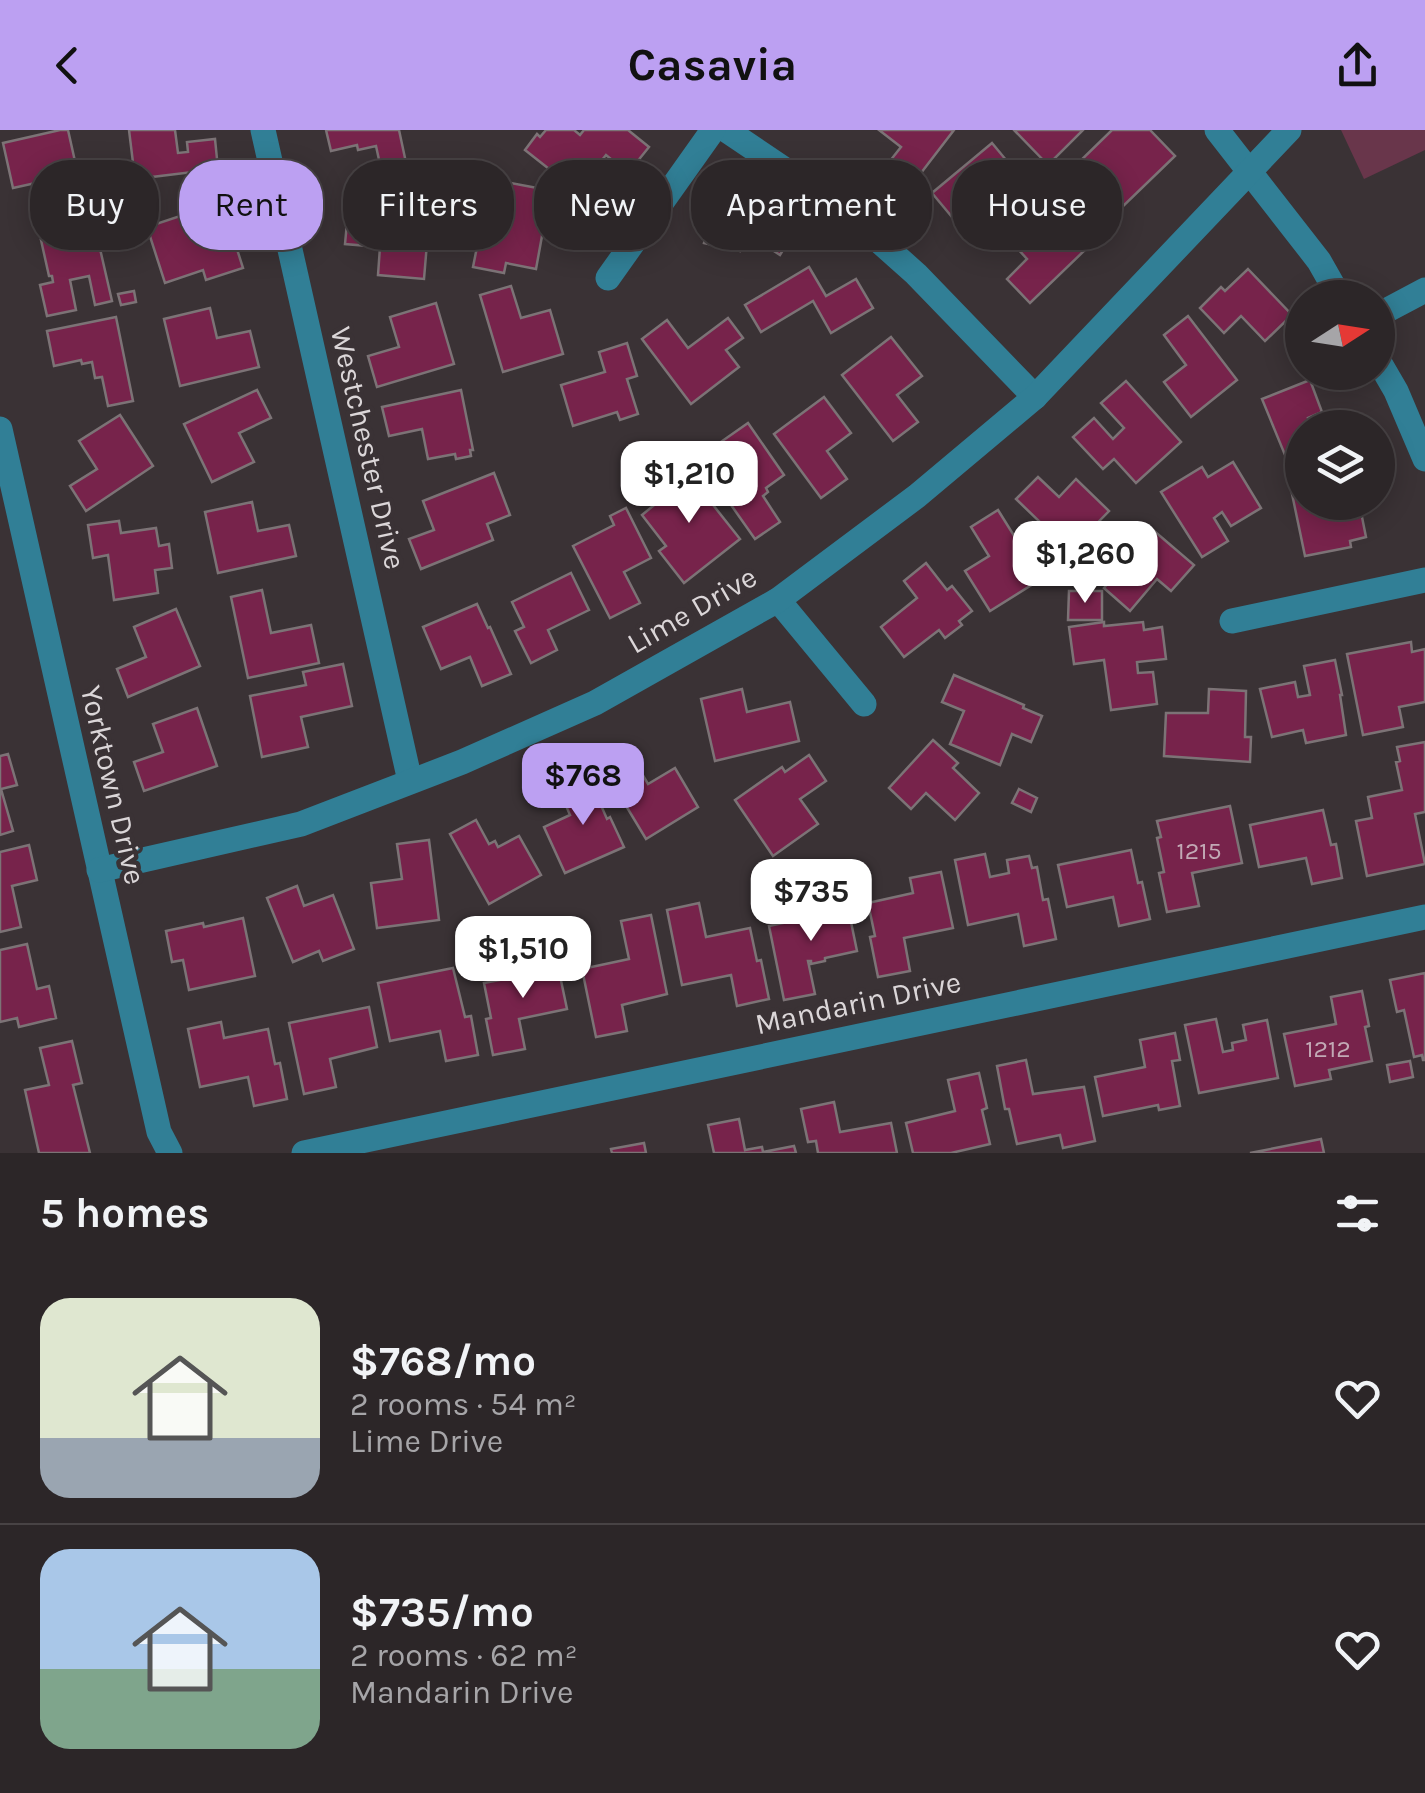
<!DOCTYPE html>
<html lang="en">
<head>
<meta charset="utf-8">
<style>
  :root { --surface:#2c2628; --page:#383234; --text:#f1f3f6; --muted:#a6a5a8; --line:#484345; --accent:#bca0f2 }
  body { margin:0; font-family:Karla,sans-serif; background:var(--page); color:var(--text); height:100vh; display:flex; flex-direction:column; font-size:38px; white-space:nowrap }
  * { box-sizing:border-box; margin:0 }
  p { font-size:32px; color:var(--muted) }
  .icon { flex:none; width:55px; height:55px; fill:none; stroke:currentColor; stroke-width:2; stroke-linecap:round; stroke-linejoin:round }
  .map { position:relative; height:1023px; overflow:hidden }
  .details { display:flex; flex-direction:column; background:var(--surface); flex:1 }
  .details>* { flex:none }
  .top-card { position:absolute; left:30px; top:30px; width:1365px; height:90px; display:flex; gap:20px }
  .needle { width:65px; rotate:78deg }
  .fabs { position:absolute; left:1285px; top:150px; display:grid; gap:20px }
  .fabs a { display:grid; place-items:center; width:110px; height:110px; border-radius:50%; background:var(--surface); box-shadow:0 5px 25px #0003,0 0 0 2px var(--line); font-size:50px }
  .price { position:absolute; translate:-50% -85px; padding:0 22px; border-radius:20px; background:#fff; color:#222; font-size:32px; line-height:65px; filter:drop-shadow(0 2px 5px #0008) }
  .price::after { content:''; position:absolute; left:50%; top:60px; width:30px; height:22px; margin-left:-15px; background:inherit; clip-path:polygon(0 0,100% 0,50% 100%) }
  .price.selected { background:var(--accent); color:#111 }
  ul { padding:0; list-style:none }
  li { display:flex; align-items:center; gap:30px; height:250px; padding:0 40px }
  li+li { border-top:2px solid var(--line) }
  li span { display:grid; place-items:center; flex:none; width:280px; height:200px; border-radius:30px; color:#555 }
  li>.icon { margin-inline-start:auto }
  span .icon { width:120px; height:120px; fill:#fffc; stroke-width:1 }
  li b { font-size:42px }
  h2 { display:flex; justify-content:space-between; align-items:center; height:120px; padding:0 40px; font-size:42px }
  .chip { padding:0 35px; border-radius:40px; background:var(--surface); box-shadow:0 5px 25px #0003,0 0 0 2px var(--line); font-size:35px; line-height:90px }
  .chip.selected { background:var(--accent); color:#111 }
  header { display:flex; justify-content:space-between; align-items:center; height:130px; padding:0 40px; background:var(--accent); color:#111; font-size:45px; font-weight:700 }
  .map>svg:first-child { display:block }
</style>
</head>
<body>
<header><svg class="icon" aria-label="back" viewBox="0 0 24 24"><path d="M15 5l-7 7 7 7"/></svg>Casavia<svg class="icon" aria-label="share" viewBox="0 0 24 24"><path d="M12 15V3M7 8l5-5 5 5M5 13v7h14v-7"/></svg></header>
<div class="map">
<svg width="1425" height="1023" viewBox="0 0 1425 1023">
  <rect width="100%" height="100%" fill="#3a3235"/>
  <path fill="#69364b" d="M1341,0H1425V20L1364,49Z"/>
  <g fill="#77234b" stroke="#7c7376" stroke-width="2.5">
    <path d="M60,0H68L85,76L57,83L49,50L13,58L3,13Z"/>
    <path d="M129,0H175L178,23L188,22L187,12L215,9L218,39L135,49Z"/>
    <path d="M326,0H399L411,56L386,62L376,16L358,20L357,15L331,21Z"/>
    <path d="M546,0H574L580,5L584,0H628L649,17L628,43L606,25L577,61L525,20L537,4L540,7Z"/>
    <path d="M879,0H954L911,56L886,36L901,17Z"/>
    <path d="M1014,0H1083L1048,35Z"/>
    <path d="M1112,0H1150L1175,26L1117,82L1099,64L1089,73L1066,48L1076,39L1074,37Z"/>
    <path d="M992,13L1031,60L995,89L977,67L952,87L932,63Z"/>
    <path d="M474,46L548,60L541,94L544,95L536,139L506,133L504,143L473,137L481,97L465,94Z"/>
    <path d="M715,67L751,76L740,121L704,113Z"/>
    <path d="M222,72L243,138L206,150L203,140L165,153L147,97Z"/>
    <path d="M1043,73L1087,118L1030,173L1007,149L1027,129L1007,107Z"/>
    <path d="M348,82L429,89L424,149L378,145L380,117L345,114Z"/>
    <path d="M773,84L796,99L780,125L757,110Z"/>
    <path d="M95,97L112,171L95,175L89,146L70,150L76,180L47,186L40,155L53,152L52,146H49L41,110Z"/>
    <path d="M809,137L826,166L856,149L873,178L831,203L813,171L761,202L745,175Z"/>
    <path d="M1248,139L1292,185L1265,211L1241,186L1224,203L1200,178L1221,157L1225,161Z"/>
    <path d="M511,156L521,188L550,180L563,224L503,242L480,165Z"/>
    <path d="M134,161L136,172L121,175L118,164Z"/>
    <path d="M436,173L454,234L377,257L368,226L399,217L390,187Z"/>
    <path d="M210,178L217,208L250,201L259,237L180,256L164,189Z"/>
    <path d="M1188,186L1237,250L1191,287L1164,252L1186,235L1164,205Z"/>
    <path d="M116,187L133,271L108,276L102,247L95,248L92,232L82,234L81,230L54,236L47,201Z"/>
    <path d="M728,188L743,208L726,220L739,237L691,274L642,209L667,190L688,218Z"/>
    <path d="M891,207L922,246L897,265L918,292L893,311L842,245Z"/>
    <path d="M627,213L637,246L627,249L638,284L620,290L617,282L573,296L561,255L605,242L599,222Z"/>
    <path d="M1310,250L1322,282L1308,288L1312,298H1302V338L1292,342L1262,269Z"/>
    <path d="M1126,251L1181,312L1136,353L1114,329L1103,339L1073,307L1094,288L1113,309L1124,298L1101,273Z"/>
    <path d="M257,260L271,288L239,303L254,332L212,352L184,294Z"/>
    <path d="M461,260L473,320H470L471,326L456,329L455,324L428,329L422,299L389,306L382,277Z"/>
    <path d="M824,267L851,303L827,321L847,349L821,368L774,304Z"/>
    <path d="M120,285L153,336L86,381L70,356L97,339L79,311Z"/>
    <path d="M748,293L784,345L766,358L768,362L763,366L780,392L755,409L698,328Z"/>
    <path d="M1233,332L1261,378L1231,396L1222,382L1214,388L1228,411L1202,427L1161,362L1202,337L1208,347Z"/>
    <path d="M683,337L740,409L684,453L659,421L666,416L642,385L664,367L657,357Z"/>
    <path d="M494,343L510,385L487,394L493,410L421,439L409,409L434,400L423,371Z"/>
    <path d="M1038,347L1059,367L1076,349L1109,381L1070,421L1016,369Z"/>
    <path d="M1302,357V372H1342V375L1359,372L1366,407L1350,411L1351,417L1305,426L1291,359Z"/>
    <path d="M252,372L258,401L289,395L296,426L218,443L205,382Z"/>
    <path d="M626,378L651,428L624,442L640,473L610,488L573,416L614,395L610,386Z"/>
    <path d="M998,380L1041,449L990,481L965,441L989,426L971,397Z"/>
    <path d="M119,391L121,403L156,398L159,416L169,414L172,438L155,440L158,463L114,470L108,425L93,428L88,395Z"/>
    <path d="M1153,400L1194,435L1171,461L1157,449L1130,481L1104,458Z"/>
    <path d="M926,433L947,460L952,456L972,481L959,491L962,495L945,508L939,500L904,527L881,497L917,468L904,451Z"/>
    <path d="M571,443L589,480L548,500L557,520L531,533L515,501L524,497L512,472Z"/>
    <path d="M262,460L271,503L311,495L319,533L248,548L231,467Z"/>
    <path d="M1069,461H1102V490H1068Z"/>
    <path d="M477,474L488,498L490,497L511,544L482,556L470,527L441,539L423,497Z"/>
    <path d="M176,479L200,536L128,567L117,539L146,527L134,497Z"/>
    <path d="M1104,492V496L1143,492L1144,500L1162,497L1166,529L1137,532L1138,543L1153,542L1157,574L1111,580L1104,530L1074,534L1069,497Z"/>
    <path d="M1411,512L1412,522L1425,519V572L1399,577L1403,597L1363,605L1347,524Z"/>
    <path d="M1335,530L1342,565H1340L1346,605L1306,613L1303,600L1272,607L1260,559L1295,552L1298,567L1310,565L1304,536Z"/>
    <path d="M343,534L352,576L301,587L308,617L262,627L250,566L306,555L303,542Z"/>
    <path d="M954,545L1024,575L1023,578L1042,586L1031,612L1012,604L1000,635L950,614L964,581L942,572Z"/>
    <path d="M742,559L747,582L790,572L799,611L715,631L701,569Z"/>
    <path d="M1209,559L1246,561L1245,607H1251L1250,632L1164,626L1166,583H1208Z"/>
    <path d="M197,578L217,636L144,661L134,632L163,622L153,594Z"/>
    <path d="M933,610L958,633L953,638L979,663L955,690L926,663L911,679L889,658Z"/>
    <path d="M1425,612V682L1415,684L1425,734L1367,746L1356,691L1372,688L1368,667L1402,660L1396,632L1400,631L1397,617Z"/>
    <path d="M8,624L17,655L1,659L13,701L0,705V626Z"/>
    <path d="M631,625L648,654L675,638L698,677L646,709L605,641Z"/>
    <path d="M809,625L826,651L800,669L818,694L773,726L735,670L782,637L785,642Z"/>
    <path d="M588,646L607,689L610,687L624,717L565,743L544,697L570,685L559,659Z"/>
    <path d="M1019,659L1037,668L1031,682L1012,673Z"/>
    <path d="M1230,676L1242,733L1192,743L1199,776L1167,782L1159,743L1164,742L1157,708L1161,707L1157,691Z"/>
    <path d="M1323,680L1331,715L1336,714L1342,748L1312,754L1306,728L1259,737L1250,695Z"/>
    <path d="M476,690L489,714L495,711L498,717L519,706L541,745L489,774L450,704Z"/>
    <path d="M429,710L439,790L377,798L371,753L402,749L397,714Z"/>
    <path d="M29,715L37,750L12,756L21,797L0,802V722Z"/>
    <path d="M1131,720L1138,753L1142,752L1150,789L1119,796L1113,767L1067,777L1058,735Z"/>
    <path d="M985,724L990,747L1009,743L1007,730L1029,726L1032,738L1037,737L1043,770L1048,769L1056,809L1024,816L1018,784L968,795L955,730Z"/>
    <path d="M941,742L953,798L904,808L910,841L878,847L870,807L875,806L868,773L913,763L910,748Z"/>
    <path d="M297,756L304,776L333,765L354,819L323,831L319,821L293,832L267,768Z"/>
    <path d="M845,763L857,821L825,828V831L811,834V831H808L815,864L784,870L769,796L815,786L812,770Z"/>
    <path d="M699,773L706,807L750,798L757,831L761,830L769,869L737,876L731,845L682,855L667,780Z"/>
    <path d="M651,785L667,864L622,875L627,901L596,907L582,839L629,829L621,791Z"/>
    <path d="M243,788L255,846L189,860L183,830L172,832L166,801L203,793L204,797Z"/>
    <path d="M559,797L562,815L522,823L519,805Z"/>
    <path d="M27,814L37,859L49,856L56,888L19,897L17,888L0,892V820Z"/>
    <path d="M555,822L567,879L519,889L525,919L493,925L486,889L491,888L484,853L526,845L523,828Z"/>
    <path d="M453,838L465,887L471,886L478,925L446,931L440,901L390,911L378,853Z"/>
    <path d="M1425,843V930H1423L1422,925L1414,927L1404,880L1397,882L1390,850Z"/>
    <path d="M1362,861L1369,896L1365,897L1372,931L1329,940L1331,949L1295,956L1284,904L1336,894L1331,867Z"/>
    <path d="M369,877L377,917L330,929L336,957L304,964L289,893Z"/>
    <path d="M1216,889L1223,922L1233,920L1232,913L1246,910L1243,895L1267,890L1278,948L1199,963L1185,895Z"/>
    <path d="M221,892L224,908L268,899L275,934L280,933L287,969L254,976L248,947L200,957L188,899Z"/>
    <path d="M1175,903L1180,930L1172,931L1180,976L1159,980L1158,975L1103,986L1095,947L1145,937L1140,910Z"/>
    <path d="M72,911L82,953L73,955L90,1023H39L25,960L49,955L40,918Z"/>
    <path d="M1026,930L1033,964L1084,957L1095,1011L1063,1018L1060,1005L1017,1014L1009,979H1005L997,936Z"/>
    <path d="M1410,931L1413,947L1390,952L1387,935Z"/>
    <path d="M979,943L987,978L982,980L990,1014L951,1023H913L906,993L955,981L948,950Z"/>
    <path d="M834,972L840,1002L891,993L897,1023H818L816,1011L808,1012L801,979Z"/>
    <path d="M739,989L745,1020L762,1017L763,1022L794,1016L796,1023H714L708,995Z"/>
    <path d="M1321,1009L1324,1023H1250Z"/>
    <path d="M644,1013L646,1023H612L611,1019Z"/>
  </g>
  <g fill="none" stroke-linecap="round" stroke-linejoin="round">
    <g stroke="#317f96" stroke-width="25">
      <path d="M263,0L410,651"/>
      <path d="M726,0L842,78L916,144L1035,267"/>
      <path d="M1217,0L1319,131L1340,168"/>
      <path d="M608,148L713,0"/>
      <path d="M1378,185L1425,160"/>
      <path d="M1378,230L1396,261L1425,329"/>
      <path d="M0,299L159,1002L170,1023"/>
      <path d="M778,470L864,574"/>
      <path d="M1232,491L1425,450"/>
      <path d="M99,740L301,694L462,632L595,573L778,470L917,366L1035,267L1289,0"/>
      <path d="M304,1023L1425,787"/>
    </g>
  </g>
  <g text-anchor="middle" dominant-baseline="central" stroke-width="9" stroke-linejoin="round" paint-order="stroke">
    <g font-size="25" fill="#c2a9b5">
      <text x="1199" y="720">1215</text>
      <text x="1328" y="918">1212</text>
    </g>
    <g font-size="30" fill="#dbd6d8" stroke="#3a3235">
      <text transform="translate(368 318) rotate(77)">Westchester Drive</text>
      <text transform="translate(692 480) rotate(-30)">Lime Drive</text>
      <text transform="translate(113 655) rotate(77)">Yorktown Drive</text>
      <text transform="translate(858 873) rotate(-12)">Mandarin Drive</text>
    </g>
  </g>
</svg>
<div class="fabs">
<a><svg class="needle" viewBox="-14 -14 28 28"><path d="M0-13l5 13h-10z" fill="#e53935"/><path d="M0 13l5-13h-10z" fill="#a6a5a8"/></svg></a>
<a><svg class="icon" aria-label="layers" viewBox="0 0 24 24"><path d="M12 4l9 5-9 5-9-5zM3 14l9 5 9-5"/></svg></a>
</div>
<b class="price" style="left:689px;top:396px">$1,210</b>
<b class="price" style="left:1085px;top:476px">$1,260</b>
<b class="price selected" style="left:583px;top:698px">$768</b>
<b class="price" style="left:811px;top:814px">$735</b>
<b class="price" style="left:523px;top:871px">$1,510</b>
<div class="top-card">
<a class="chip">Buy</a>
<a class="chip selected">Rent</a>
<a class="chip">Filters</a>
<a class="chip">New</a>
<a class="chip">Apartment</a>
<a class="chip">House</a>
</div>
</div>
<section class="details">
<h2>5 homes<svg class="icon" aria-label="filters" viewBox="0 0 24 24"><path d="M4 7h16M4 17h16"/><circle cx="9" cy="7" r="2"/><circle cx="15" cy="17" r="2"/></svg></h2>
<ul>
<li><span style="background:linear-gradient(#dfe7d0 70%,#9aa5b1 0)"><svg class="icon" aria-label="home" viewBox="0 0 24 24"><path d="M3 11l9-7 9 7M6 9v11h12V9"/></svg></span><div><b>$768/mo</b><p>2 rooms · 54 m²</p><p>Lime Drive</p></div><svg class="icon" aria-label="heart" viewBox="0 0 24 24"><path d="M12 20l-8-8c-3-5 5-10 8-4 3-6 11-1 8 4z"/></svg></li>
<li><span style="background:linear-gradient(#a9c7e8 60%,#7fa58c 0)"><svg class="icon" aria-label="home" viewBox="0 0 24 24"><path d="M3 11l9-7 9 7M6 9v11h12V9"/></svg></span><div><b>$735/mo</b><p>2 rooms · 62 m²</p><p>Mandarin Drive</p></div><svg class="icon" aria-label="heart" viewBox="0 0 24 24"><path d="M12 20l-8-8c-3-5 5-10 8-4 3-6 11-1 8 4z"/></svg></li>
</ul>
</section>
</body>
</html>
